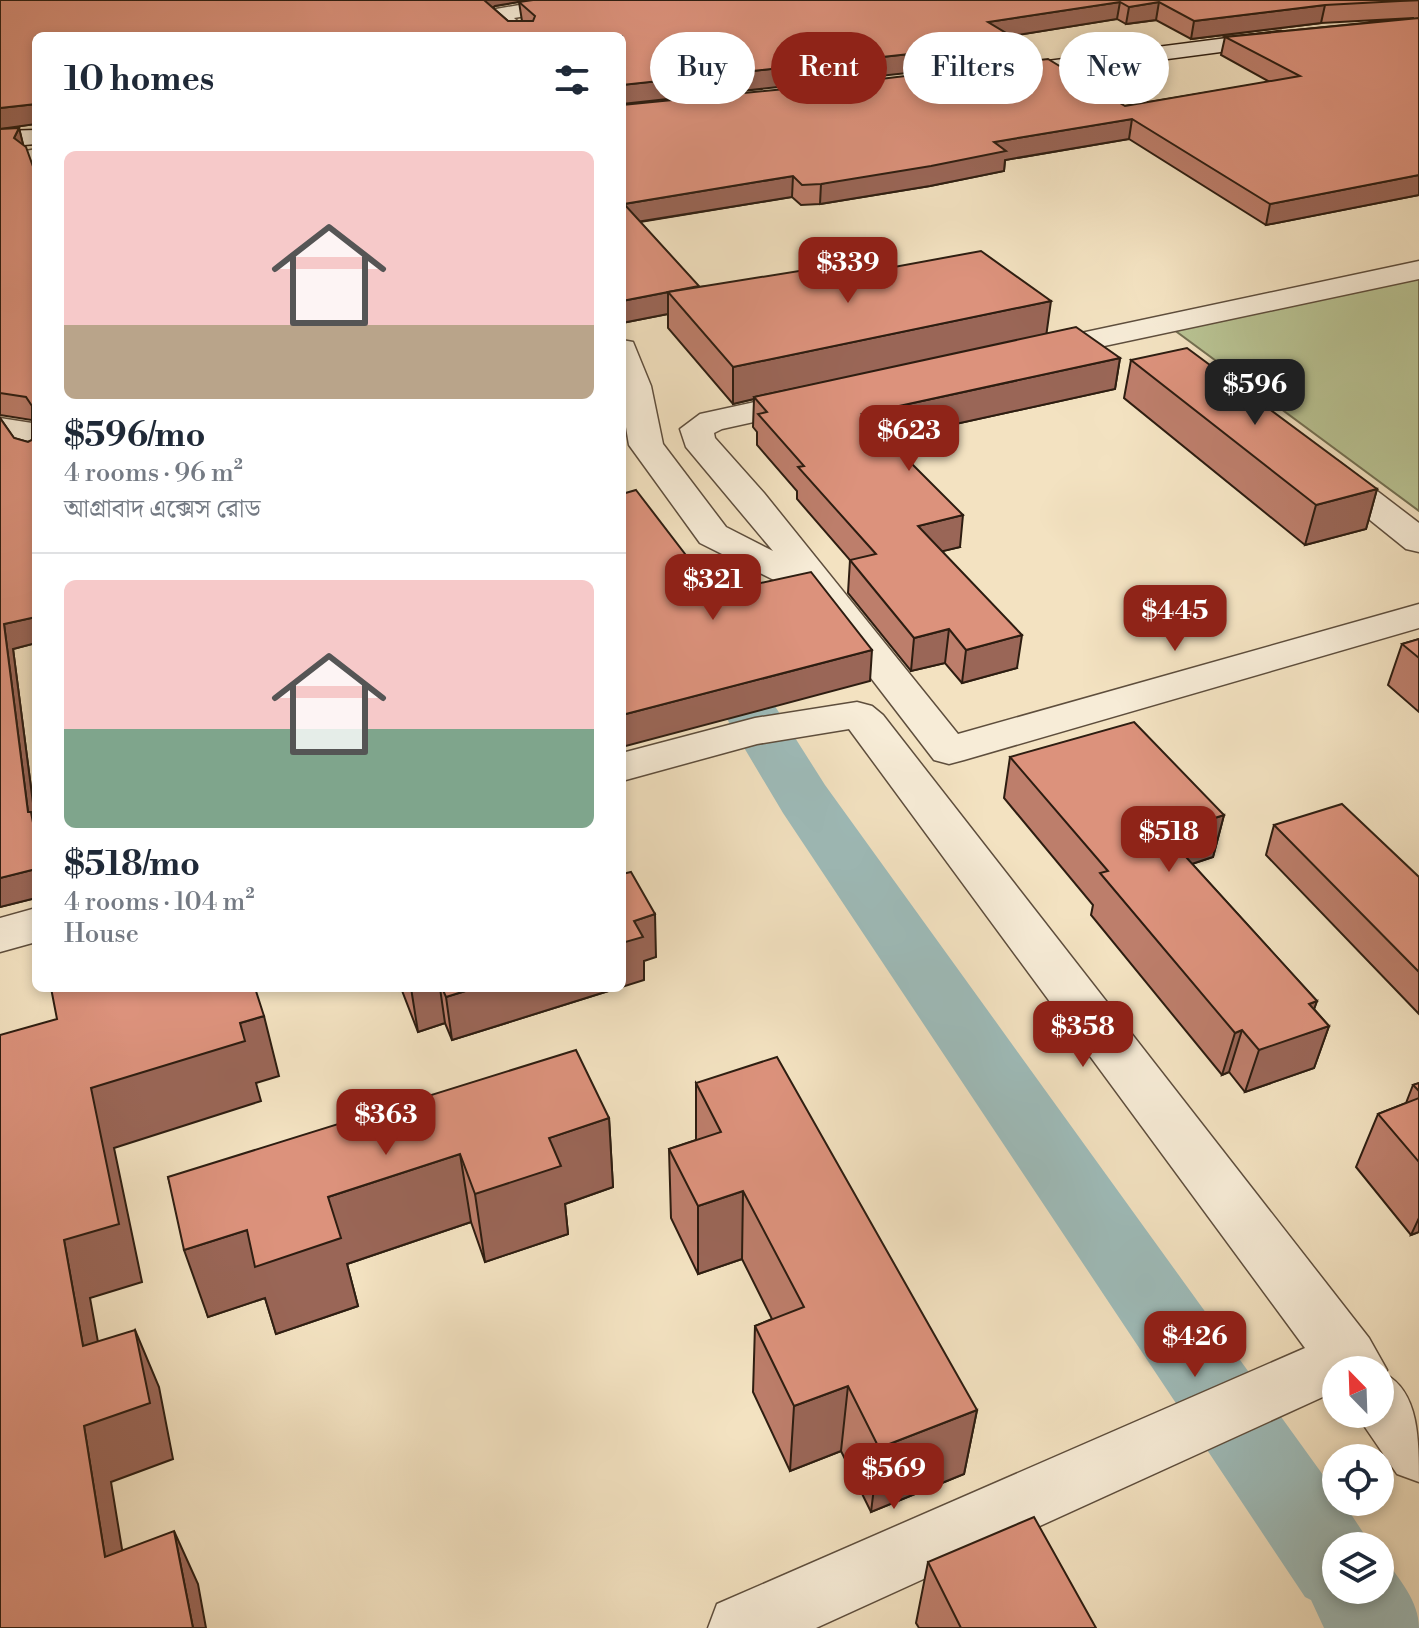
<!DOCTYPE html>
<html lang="en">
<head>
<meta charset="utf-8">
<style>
  :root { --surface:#fff; --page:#f2f2f3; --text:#1f2937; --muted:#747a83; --line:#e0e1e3; --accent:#8f2418 }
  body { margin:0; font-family:"Libre Bodoni","Noto Serif Bengali",serif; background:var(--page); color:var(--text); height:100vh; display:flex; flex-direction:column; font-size:30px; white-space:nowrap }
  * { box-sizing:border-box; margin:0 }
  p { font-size:26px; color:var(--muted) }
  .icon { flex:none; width:44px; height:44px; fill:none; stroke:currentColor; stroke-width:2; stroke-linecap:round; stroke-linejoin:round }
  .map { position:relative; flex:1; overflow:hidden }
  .panel { position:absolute; left:32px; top:32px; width:594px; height:960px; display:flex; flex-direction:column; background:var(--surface); border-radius:12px; box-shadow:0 4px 12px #0003 }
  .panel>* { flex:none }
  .top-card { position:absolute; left:650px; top:32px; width:648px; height:72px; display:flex; gap:16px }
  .needle { width:52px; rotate:337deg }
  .fabs { position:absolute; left:1322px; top:1356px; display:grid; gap:16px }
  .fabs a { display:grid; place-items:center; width:72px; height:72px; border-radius:50%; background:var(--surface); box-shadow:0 4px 12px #0003; font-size:40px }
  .price { position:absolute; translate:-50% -68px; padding:0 18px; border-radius:16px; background:var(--accent); color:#fff; font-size:26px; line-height:52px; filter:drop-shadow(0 2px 4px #0008) }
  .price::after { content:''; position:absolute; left:50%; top:48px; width:24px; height:18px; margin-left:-12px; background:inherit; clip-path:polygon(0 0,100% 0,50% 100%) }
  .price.current { background:#222; color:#fff }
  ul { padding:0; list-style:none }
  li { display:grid; align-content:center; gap:16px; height:424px; padding:0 32px }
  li+li { border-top:2px solid var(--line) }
  li span { display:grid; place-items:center; height:248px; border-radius:12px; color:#555 }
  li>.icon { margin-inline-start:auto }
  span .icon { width:144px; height:144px; fill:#fffc; stroke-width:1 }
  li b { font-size:34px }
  h2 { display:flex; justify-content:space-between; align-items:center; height:96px; padding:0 32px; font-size:34px }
  .tag { padding:0 28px; border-radius:36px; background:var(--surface); box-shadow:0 4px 12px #0003; font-size:28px; line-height:72px }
  .tag.current { background:var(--accent); color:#fff }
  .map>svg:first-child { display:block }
</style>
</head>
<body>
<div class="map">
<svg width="1419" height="1628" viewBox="0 0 1419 1628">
  <rect width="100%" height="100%" fill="#f3e2c1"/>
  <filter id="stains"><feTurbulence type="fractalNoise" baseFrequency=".0025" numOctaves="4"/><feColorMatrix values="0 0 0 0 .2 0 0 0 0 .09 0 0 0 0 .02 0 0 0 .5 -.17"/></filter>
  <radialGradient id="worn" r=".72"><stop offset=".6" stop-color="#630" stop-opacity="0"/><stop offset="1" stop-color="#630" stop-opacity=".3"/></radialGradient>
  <path fill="#b9c494" stroke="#737052" stroke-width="2" d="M1419,263V511L1158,318Z"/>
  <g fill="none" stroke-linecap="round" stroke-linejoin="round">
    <path fill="#9ebcba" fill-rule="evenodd" d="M622,522L639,527L766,692L825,785L1336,1493V1502H1343L1372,1546H1336V1590H1380V1557L1384,1558C1399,1579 1419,1601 1419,1628H1324L1311,1600L1305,1597L783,813L721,709L622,572Z"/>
    <defs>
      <g id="street">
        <path d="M548,0H597L586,6L514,18L534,36H509L485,15L496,9Z"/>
        <path d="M36,149V166L27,163L22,156L26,151Z"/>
        <path d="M1419,261V279L1034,361L1023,359L1018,352L1023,345L1034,343Z"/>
        <path d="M622,340L633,342L651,386L663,444L726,527L773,551L686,447L680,429L700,414L810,390L821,393L826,400L821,407L722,429L714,433L715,438L764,493L958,734L1419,604V628L964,760L949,764L934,760L811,600L793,598L782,584L700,543L629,445L622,403Z"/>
        <path d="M0,418L32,423L36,429V463L24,460L9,439L0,438Z"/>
        <path d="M1326,458L1338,461L1419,523V552L1406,549L1314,475L1309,468L1314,461Z"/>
        <path d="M857,702L872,706L883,715L1369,1338L1387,1370L1385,1374C1419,1392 1419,1440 1419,1482L1397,1474L1356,1414H1380V1370H1336V1391L816,1628H708L717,1604L1305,1348L849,729L757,744L622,781V753L755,718Z"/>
        <path d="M36,908V942L0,952V918Z"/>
      </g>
      <g id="secondary">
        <path d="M1281,31L1292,38L1289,43L1000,81L988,74L1000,67Z"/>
        <path d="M36,130V144L0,147V131Z"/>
      </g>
    </defs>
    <use href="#street" stroke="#5e4e3d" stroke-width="3"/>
    <use href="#secondary" stroke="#2d1d11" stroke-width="3"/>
    <use href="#street" fill="#f7ecd7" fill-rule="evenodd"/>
    <use href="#secondary" fill="#f7ecd7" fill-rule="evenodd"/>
  </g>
  <g fill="#bd7e6b" stroke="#2d1d11" stroke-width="2">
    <path d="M0,0H530L495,6L493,8L508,21H522L519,2L1419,0V195L1266,225L1129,139L1005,160L1004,171L930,186L820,204L801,205L792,197L640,222L699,287L840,277L1046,333L1120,358L1115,389L887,439L960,547L942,551L1017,668L962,683L945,663L911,671L848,593L850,560L797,499V491L757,445V432L753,427L754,399L733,404L668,328V314L622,323V105L1125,106L1270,82L1221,55L1225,37L1414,18L1321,23L1191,39L1156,20L1126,24L1117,19L1011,36L1021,42L1019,61L36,36V124L0,129Z"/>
    <path d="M19,128L23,145L36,175V643L13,649L36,826V898L0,907V418L14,438L28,442L32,440V420L0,415V129Z"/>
    <path d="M1131,360L1377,489L1366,529L1305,545L1124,398Z"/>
    <path d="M1419,639V712L1388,685L1402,644Z"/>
    <path d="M1010,757L1224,815L1213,857L1192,864L1317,1001L1314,1009L1329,1026L1314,1068L1245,1092L1229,1072L1222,1075L1091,915L1093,905L1004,798Z"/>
    <path d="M1274,825L1419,877V1014L1266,855Z"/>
    <path d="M401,988H618L452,1040L445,1023L418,1032Z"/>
    <path d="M696,1083L977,1410L964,1474L871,1512L841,1451L790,1471L753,1392L755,1326L772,1319L742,1259L698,1274L671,1218L669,1149L696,1140Z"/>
    <path d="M1419,1083V1232L1411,1235L1356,1167L1378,1114L1406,1103L1413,1085Z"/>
    <path d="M609,1118L613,1187L565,1204L568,1234L485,1262L471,1222L347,1264L358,1306L276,1334L265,1298L208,1317L168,1177Z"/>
    <path d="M928,1562L1096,1628H919L916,1623Z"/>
  </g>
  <g fill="#9a6657" stroke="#2d1d11" stroke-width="2">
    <path d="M481,0H530L495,6L482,15Z"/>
    <path d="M1120,2L1117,19L986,40L988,22Z"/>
    <path d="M1159,2L1156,20L1126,24L1129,7Z"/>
    <path d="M1325,5L1321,23L1191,39L1194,21Z"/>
    <path d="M1021,42L1019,61L622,104V85Z"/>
    <path d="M36,104V124L0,129V108Z"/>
    <path d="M1132,119L1129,139L1005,160L1004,171L930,186L820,204L821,184L994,142Z"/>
    <path d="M19,128L24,148L14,138Z"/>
    <path d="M1419,175V195L1266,225L1270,204Z"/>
    <path d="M793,176L792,197L624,224V204Z"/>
    <path d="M699,286L668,292V314L622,323V301Z"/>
    <path d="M1051,301L1046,337L754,397V399L733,404V367Z"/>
    <path d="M1120,358L1115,389L860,445L862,414Z"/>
    <path d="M1377,489L1366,529L1305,545L1316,505Z"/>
    <path d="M963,515L960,547L915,558L918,526Z"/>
    <path d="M36,617V643L13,649L36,826V839L28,812L4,624Z"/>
    <path d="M949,629L945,663L911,671L914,638Z"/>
    <path d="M1022,635L1017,668L962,683L966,650Z"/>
    <path d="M872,650L870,681L622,747V715Z"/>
    <path d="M1224,815L1213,857L1155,876L1165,834Z"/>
    <path d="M36,869V898L0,907V878Z"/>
    <path d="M655,914L656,957L644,961V980L622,987V943L634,921Z"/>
    <path d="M411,988H440L445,1023L418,1032Z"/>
    <path d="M475,988H618L452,1040L446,997Z"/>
    <path d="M1317,1001L1305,1034L1329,1026L1314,1068L1245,1092L1259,1050L1309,1004Z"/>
    <path d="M264,1016L279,1076L256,1083L261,1101L114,1148L142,1282L90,1298L109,1403L83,1346L64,1240L91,1088L240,1023Z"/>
    <path d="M1242,1030L1229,1072L1222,1075L1235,1033Z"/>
    <path d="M609,1118L613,1187L565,1204L568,1234L485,1262L475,1194L549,1138Z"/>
    <path d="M460,1154L471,1222L347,1264L358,1306L276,1334L265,1298L208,1317L184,1250L247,1230L328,1197Z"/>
    <path d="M743,1191L742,1259L698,1274V1206Z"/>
    <path d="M1419,1218V1232L1411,1235Z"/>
    <path d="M135,1330L159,1387L173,1459L111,1482L132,1610L105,1557L84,1426Z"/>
    <path d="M848,1386L841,1451L790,1471L794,1406Z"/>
    <path d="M977,1410L964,1474L871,1512L879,1448Z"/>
    <path d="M174,1531L198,1584L206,1628H193Z"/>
  </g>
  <g fill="#dc927c" stroke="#2d1d11" stroke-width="2">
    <path d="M0,0H484L508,21H533L535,16L519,2L533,0H1419L1325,5L1194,21L1159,2L1129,7L1120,2L988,22L1021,42L622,85V36H36V104L0,108Z"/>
    <path d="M1419,18V175L1270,204L1132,119L994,142L1006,151L931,166L821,184L802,185L793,176L624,204L699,286L622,301V105L847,83L1048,59L1125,106L1300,76L1225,37Z"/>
    <path d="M19,128L14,138L26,147L36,175V617L4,624L28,812H31L36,839V869L0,878V418L14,438L28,442L32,440V406L26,397L0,393V129Z"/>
    <path d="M981,251L1051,301L733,367L668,292L830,266L840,277Z"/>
    <path d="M1076,327L1120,358L862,414L963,515L918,526L1022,635L966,650L949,629L914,638L850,560L876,554L798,467L804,466L758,414L767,412L754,397Z"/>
    <path d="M1187,348L1377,489L1316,505L1131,360Z"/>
    <path d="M636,490L715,593L811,572L872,650L622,715V494Z"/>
    <path d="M1419,639V658L1402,644Z"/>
    <path d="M1134,722L1224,815L1165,834L1317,1001L1309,1004L1329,1026L1259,1050L1242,1030L1235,1033L1100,873L1108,871L1010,757Z"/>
    <path d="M1342,804L1419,877V972L1274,825Z"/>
    <path d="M631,872L655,914L634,921L643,937L622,943V874Z"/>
    <path d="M51,988H255L264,1016L240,1023L245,1041L91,1088L119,1224L64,1240L83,1346L135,1330L150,1403L84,1426L105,1557L174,1531L193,1628H0V1035L57,1019Z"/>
    <path d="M442,988H475L446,997Z"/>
    <path d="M576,1050L609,1118L549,1138L561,1166L475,1194L460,1154L328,1197L341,1238L255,1267L247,1230L184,1250L168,1177Z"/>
    <path d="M777,1057L977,1410L879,1448L848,1386L794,1406L755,1326L804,1307L743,1191L698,1206L669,1149L721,1132L696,1083Z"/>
    <path d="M1419,1083V1091L1413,1085Z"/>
    <path d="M1419,1098V1162L1378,1114Z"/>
    <path d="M1034,1517L1096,1628H961L928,1562Z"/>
  </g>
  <rect width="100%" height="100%" filter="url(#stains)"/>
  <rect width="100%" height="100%" fill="url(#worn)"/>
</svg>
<div class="fabs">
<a><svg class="needle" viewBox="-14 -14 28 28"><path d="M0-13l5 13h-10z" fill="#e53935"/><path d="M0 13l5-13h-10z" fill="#747a83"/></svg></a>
<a><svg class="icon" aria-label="locate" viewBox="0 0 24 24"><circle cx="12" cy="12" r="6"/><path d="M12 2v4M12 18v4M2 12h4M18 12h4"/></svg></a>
<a><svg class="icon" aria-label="layers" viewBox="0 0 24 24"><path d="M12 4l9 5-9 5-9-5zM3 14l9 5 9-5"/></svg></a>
</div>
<b class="price" style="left:848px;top:305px">$339</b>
<b class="price current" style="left:1255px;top:427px">$596</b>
<b class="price" style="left:909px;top:473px">$623</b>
<b class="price" style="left:713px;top:622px">$321</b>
<b class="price" style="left:1175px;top:653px">$445</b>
<b class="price" style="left:1169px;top:874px">$518</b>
<b class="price" style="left:1083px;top:1069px">$358</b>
<b class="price" style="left:386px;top:1157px">$363</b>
<b class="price" style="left:1195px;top:1379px">$426</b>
<b class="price" style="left:894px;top:1511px">$569</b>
<div class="top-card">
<a class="tag">Buy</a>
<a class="tag current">Rent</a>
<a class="tag">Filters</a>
<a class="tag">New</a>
</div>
<section class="panel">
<h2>10 homes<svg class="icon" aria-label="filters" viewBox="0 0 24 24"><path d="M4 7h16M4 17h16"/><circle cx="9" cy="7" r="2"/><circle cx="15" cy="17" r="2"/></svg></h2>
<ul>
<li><span style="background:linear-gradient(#f6c9c9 70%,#b9a48a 0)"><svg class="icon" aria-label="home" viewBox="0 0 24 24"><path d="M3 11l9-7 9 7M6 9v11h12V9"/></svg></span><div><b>$596/mo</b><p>4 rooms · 96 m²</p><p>আগ্রাবাদ এক্সেস রোড</p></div></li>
<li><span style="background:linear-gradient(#f6c9c9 60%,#7fa58c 0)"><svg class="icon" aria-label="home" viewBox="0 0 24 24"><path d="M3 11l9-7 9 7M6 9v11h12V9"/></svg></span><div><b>$518/mo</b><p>4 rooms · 104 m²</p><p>House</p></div></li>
</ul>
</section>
</div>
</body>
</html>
